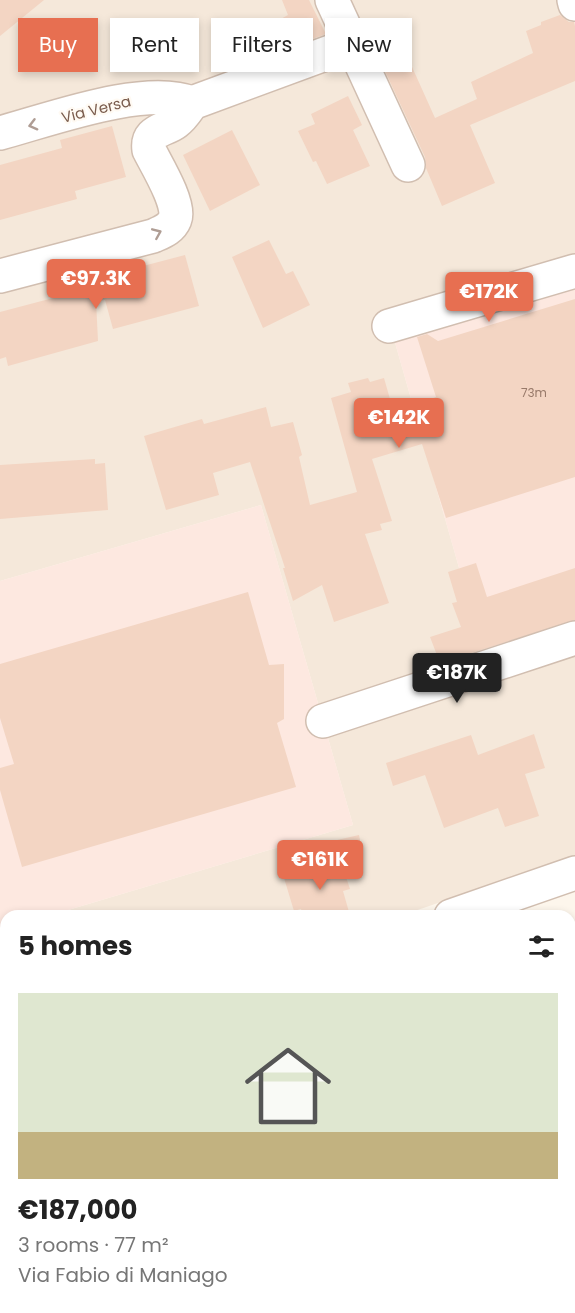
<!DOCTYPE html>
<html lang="en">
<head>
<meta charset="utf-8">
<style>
  :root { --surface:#fff; --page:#f2f2f2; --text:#222; --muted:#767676; --line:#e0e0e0; --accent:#e76f51 }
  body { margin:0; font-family:Poppins,sans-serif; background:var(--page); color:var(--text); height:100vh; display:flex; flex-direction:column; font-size:22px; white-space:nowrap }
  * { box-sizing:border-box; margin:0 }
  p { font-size:20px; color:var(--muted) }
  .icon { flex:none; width:33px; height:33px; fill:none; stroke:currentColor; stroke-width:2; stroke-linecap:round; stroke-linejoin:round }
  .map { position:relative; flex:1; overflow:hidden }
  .details { position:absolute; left:0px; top:910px; width:576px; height:404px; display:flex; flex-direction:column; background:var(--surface); border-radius:18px 18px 0 0; box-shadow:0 3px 9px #0003 }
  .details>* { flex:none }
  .guide { position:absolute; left:18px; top:18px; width:540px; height:54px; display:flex; gap:12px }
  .price { position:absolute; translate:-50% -51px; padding:0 14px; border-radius:6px; background:var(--accent); color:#fff; font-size:20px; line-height:39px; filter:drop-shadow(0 2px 3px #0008) }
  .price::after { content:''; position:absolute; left:50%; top:36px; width:18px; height:14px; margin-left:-9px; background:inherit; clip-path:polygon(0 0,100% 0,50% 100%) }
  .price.selected { background:#222; color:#fff }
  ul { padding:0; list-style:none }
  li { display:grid; align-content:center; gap:12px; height:318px; padding:0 18px }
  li+li { border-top:2px solid var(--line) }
  li span { display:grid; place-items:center; height:186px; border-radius:0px; color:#555 }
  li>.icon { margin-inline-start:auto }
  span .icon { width:108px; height:108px; fill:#fffc; stroke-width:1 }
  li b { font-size:26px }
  h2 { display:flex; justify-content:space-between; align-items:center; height:72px; padding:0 18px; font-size:26px }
  .tag { padding:0 21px; border-radius:0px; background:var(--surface); box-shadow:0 3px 9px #0003; font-size:21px; line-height:54px }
  .tag.selected { background:var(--accent); color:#fff }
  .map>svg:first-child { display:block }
</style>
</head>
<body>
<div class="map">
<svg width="575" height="1313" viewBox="0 0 575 1313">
  <rect width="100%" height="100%" fill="#fdf6ec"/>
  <g fill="#f5e8da">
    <path d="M0,0H575V285L394,339L469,603L486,655L575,626V856L400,916H48L353,825L261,505L0,581Z"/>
    <path d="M6,929V1015L0,998V931Z"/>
    <path d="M575,1220V1313H523L522,1308H570V1221Z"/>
  </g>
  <g fill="#fde8e0">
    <path d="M575,285V626L487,655L469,603L394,339Z"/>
    <path d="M261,505L353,825L48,916H6V929L0,931V581Z"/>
    <path d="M575,939V1220L570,1221V940Z"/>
    <path d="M287,1308H521L523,1313H288Z"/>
  </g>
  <g fill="#d8ecc9">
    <path d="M6,1154V1308H83L85,1313H0V1156Z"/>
    <path d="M106,1308H191L193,1313H108Z"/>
  </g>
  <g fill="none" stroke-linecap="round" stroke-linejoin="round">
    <g stroke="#bfe3e8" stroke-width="28">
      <path d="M0,1025L6,1041"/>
      <path d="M90,1308L92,1313"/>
    </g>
  </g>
  <g fill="#f3d5c3">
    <path d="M0,0H44L0,36Z"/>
    <path d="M282,0H309L326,34L290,47L277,21L288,15Z"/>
    <path d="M560,15L569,22H574L575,26V81L470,125L495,183L442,206L426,168L425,157L384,69L408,58L435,118L477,99L471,82L533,53L526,31L541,25V22Z"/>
    <path d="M348,96L362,125L353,130L370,166L327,184L316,161L313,162L298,131L315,124L311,114Z"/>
    <path d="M112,126L126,177L75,191L77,199L0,220V165L62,148L60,140Z"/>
    <path d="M232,130L260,185L210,211L183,155Z"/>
    <path d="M269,240L286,274L293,271L310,305L263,328L232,257Z"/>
    <path d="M185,255L199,306L113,329L105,300L96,301L98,341L8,366L6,357L0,359V312L87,289L86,281Z"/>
    <path d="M575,299V477L446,518L422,444L372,459L392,521L380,524L382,530L365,534L389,603L334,622L322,585L293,601L283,568H285L250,462L213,473L219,495L166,510L144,436L202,419L204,424L266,407L271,427L293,422L302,455L299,457L310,505L357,492L331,398L351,392L348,383L368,378L370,382L384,378L394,413L436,397L417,337L427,334L438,341Z"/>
    <path d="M95,459V464L105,463L108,510L0,519V465Z"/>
    <path d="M476,563L487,597L575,568V620L440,663L430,637L461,627L452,603L457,602L448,572Z"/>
    <path d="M248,592L269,665L284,664V719L277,723L296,787L22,867L0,790V768L14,764L0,718V664Z"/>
    <path d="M534,734L545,768L525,774L539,816L505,827L498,808L444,828L425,775L393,786L386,763L471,735L478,755Z"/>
    <path d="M359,835L363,855L343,860L337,840Z"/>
    <path d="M340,859L350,889L343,891L349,912L336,916H303L301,909L294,911L284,878Z"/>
  </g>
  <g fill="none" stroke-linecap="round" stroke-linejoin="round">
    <defs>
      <g id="minor">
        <path d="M332,0L408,165"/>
        <path d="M574,0L575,4"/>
        <path d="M0,133C49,120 145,84 192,103"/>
        <path d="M0,276L153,236C162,232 171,229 175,219C181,205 156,164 149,150C146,130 164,131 176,122C183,117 187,110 192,103L352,44"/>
        <path d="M389,326L575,271"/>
        <path d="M323,721L575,638"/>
        <path d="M451,916L575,873"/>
        <path d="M0,1074L6,1072"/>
        <path d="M236,1308L237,1313"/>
      </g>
    </defs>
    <use href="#minor" stroke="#d1beb0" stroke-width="36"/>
    <use href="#minor" stroke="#fff" stroke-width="33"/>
  </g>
  <defs><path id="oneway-chevron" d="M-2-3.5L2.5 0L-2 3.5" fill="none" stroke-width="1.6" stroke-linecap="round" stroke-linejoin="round" transform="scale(1.5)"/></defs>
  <g stroke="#af9d94">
    <use href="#oneway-chevron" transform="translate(33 125) rotate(165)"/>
    <use href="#oneway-chevron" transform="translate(157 233) rotate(-23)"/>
  </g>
  <g text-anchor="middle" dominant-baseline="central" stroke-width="4.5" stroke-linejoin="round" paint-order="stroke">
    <g font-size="12" fill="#987a6a">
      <text x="534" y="392">73m</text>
    </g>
    <g font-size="15" fill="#7a5c4d" stroke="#fffaf3">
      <text transform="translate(96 109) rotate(-14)">Via Versa</text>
    </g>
  </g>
</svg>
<b class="price" style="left:96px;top:310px">€97.3K</b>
<b class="price" style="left:489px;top:323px">€172K</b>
<b class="price" style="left:399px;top:449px">€142K</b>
<b class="price selected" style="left:457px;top:704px">€187K</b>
<b class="price" style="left:320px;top:891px">€161K</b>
<div class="guide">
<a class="tag selected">Buy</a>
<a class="tag">Rent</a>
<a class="tag">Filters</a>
<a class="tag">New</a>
</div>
<section class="details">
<h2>5 homes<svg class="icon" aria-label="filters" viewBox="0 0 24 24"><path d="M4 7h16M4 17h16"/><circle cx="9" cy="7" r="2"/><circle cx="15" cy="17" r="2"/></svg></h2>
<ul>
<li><span style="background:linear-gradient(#dfe7d0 75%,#c2b280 0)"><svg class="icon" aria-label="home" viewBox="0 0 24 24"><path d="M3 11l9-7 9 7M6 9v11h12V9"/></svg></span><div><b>€187,000</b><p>3 rooms · 77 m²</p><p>Via Fabio di Maniago</p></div></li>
</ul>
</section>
</div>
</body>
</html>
